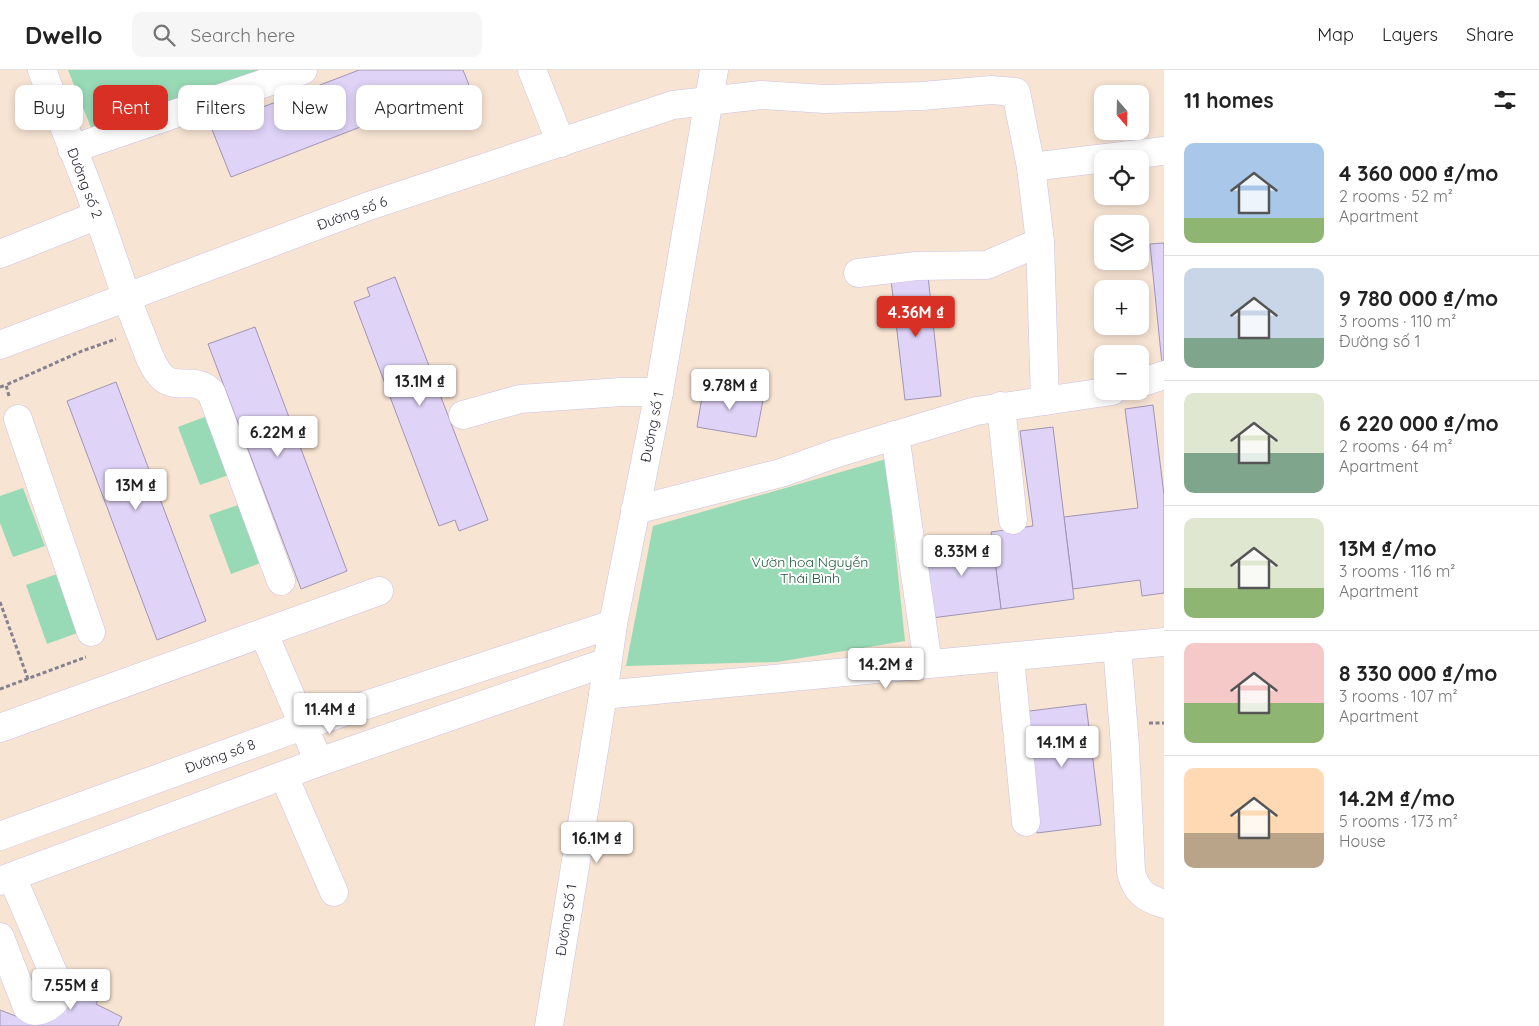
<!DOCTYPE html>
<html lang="en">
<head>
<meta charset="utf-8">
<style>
  :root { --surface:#fff; --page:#f6f6f6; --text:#222; --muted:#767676; --line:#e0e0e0; --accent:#d93025 }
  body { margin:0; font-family:Quicksand,sans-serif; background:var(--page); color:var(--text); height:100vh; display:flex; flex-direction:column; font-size:19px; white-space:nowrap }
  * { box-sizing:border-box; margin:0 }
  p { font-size:16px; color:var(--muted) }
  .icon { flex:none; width:28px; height:28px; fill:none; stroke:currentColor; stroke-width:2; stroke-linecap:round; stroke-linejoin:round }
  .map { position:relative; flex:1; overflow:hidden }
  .details { display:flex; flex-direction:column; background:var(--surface); width:375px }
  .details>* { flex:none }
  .top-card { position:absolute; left:15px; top:15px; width:475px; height:45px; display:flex; gap:10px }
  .needle { width:32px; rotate:160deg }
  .buttons { position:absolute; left:1094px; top:15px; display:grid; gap:10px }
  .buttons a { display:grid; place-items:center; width:55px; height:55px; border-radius:10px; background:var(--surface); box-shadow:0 2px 8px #0003; font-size:25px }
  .price { position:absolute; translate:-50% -42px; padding:0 11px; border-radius:5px; background:#fff; color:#222; font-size:16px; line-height:32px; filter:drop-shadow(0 1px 2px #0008) }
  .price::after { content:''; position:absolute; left:50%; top:30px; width:15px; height:11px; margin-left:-8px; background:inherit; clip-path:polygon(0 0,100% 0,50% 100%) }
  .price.active { background:var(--accent); color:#fff }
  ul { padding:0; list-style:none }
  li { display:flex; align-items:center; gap:15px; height:125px; padding:0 20px }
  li+li { border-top:1px solid var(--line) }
  li span { display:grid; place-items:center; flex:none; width:140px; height:100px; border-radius:10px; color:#555 }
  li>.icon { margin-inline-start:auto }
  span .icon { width:60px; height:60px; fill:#fffc; stroke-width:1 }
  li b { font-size:21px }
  h2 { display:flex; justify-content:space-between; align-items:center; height:60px; padding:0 20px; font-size:21px }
  .chip { padding:0 18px; border-radius:10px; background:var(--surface); box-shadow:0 2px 8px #0003; font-size:18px; line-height:45px }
  .chip.active { background:var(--accent); color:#fff }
  header { display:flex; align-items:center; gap:30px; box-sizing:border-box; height:70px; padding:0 25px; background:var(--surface); border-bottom:1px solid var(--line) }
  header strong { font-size:24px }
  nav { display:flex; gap:28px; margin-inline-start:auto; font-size:18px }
  .search { width:350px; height:45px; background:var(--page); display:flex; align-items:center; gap:12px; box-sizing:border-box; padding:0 18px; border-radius:10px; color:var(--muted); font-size:19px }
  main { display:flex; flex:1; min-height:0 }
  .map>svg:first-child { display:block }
</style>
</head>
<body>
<header>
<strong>Dwello</strong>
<div class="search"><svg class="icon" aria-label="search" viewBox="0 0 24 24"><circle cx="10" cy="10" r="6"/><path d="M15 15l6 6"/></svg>Search here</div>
<nav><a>Map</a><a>Layers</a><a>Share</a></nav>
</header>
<main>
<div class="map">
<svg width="1164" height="956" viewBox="0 0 1164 956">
  <rect width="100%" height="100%" fill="#f3effd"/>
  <path fill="#f7e4d3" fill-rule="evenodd" d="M0,0H1164V956H0ZM1102,24H1140V61H1102ZM1102,89H1140V126H1102ZM1102,154H1140V191H1102ZM1102,219H1140V256H1102ZM1102,284H1140V321H1102Z"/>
  <g fill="#99dab6">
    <path d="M68,0H268L94,65Z"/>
    <path d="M210,345L232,404L200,415L178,357Z"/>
    <path d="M886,389L905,571L777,592L626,596L653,456Z"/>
    <path d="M23,418L45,476L13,487L0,453V426Z"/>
    <path d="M241,434L263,492L231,504L209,445Z"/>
    <path d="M57,504L80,562L47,574L26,515Z"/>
  </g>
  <g fill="#dfd3f7" stroke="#a095b6">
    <path d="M359,0H463L469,15L231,107L211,57Z"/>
    <path d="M1164,173V294H1162L1150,174Z"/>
    <path d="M928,206L941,326L905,330L891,210Z"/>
    <path d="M395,207L488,450L459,461L455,450L439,456L354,232L370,226L367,218Z"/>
    <path d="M255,257L347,501L301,519L208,274Z"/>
    <path d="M116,312L206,551L157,570L67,331Z"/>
    <path d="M704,315L764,325L756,367L697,357Z"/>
    <path d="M1153,335L1164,425V523L1142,526L1140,510L1073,519L1064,447L1138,438L1125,339Z"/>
    <path d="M1053,357L1074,529L1001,539L991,462L1033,456L1020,361Z"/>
    <path d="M992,467L1001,539L932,548L923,476Z"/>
    <path d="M1086,634L1101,755L1037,763L1022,642Z"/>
    <path d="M73,907L102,922L96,934L122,947L118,956H0V940L31,952L55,942Z"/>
  </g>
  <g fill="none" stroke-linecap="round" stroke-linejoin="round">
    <defs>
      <g id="minor">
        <path d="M42,0C60,48 81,96 98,145C113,186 125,227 142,267C147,280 152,297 162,307C177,321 194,305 211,322L281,511"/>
        <path d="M532,0L561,73"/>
        <path d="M72,79L303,0"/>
        <path d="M1031,97L1040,172"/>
        <path d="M0,184L98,145"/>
        <path d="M858,203L916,196L987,195L1040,172L1045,331"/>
        <path d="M0,275L366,137L673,35L761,25L825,29L922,26L991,20L1016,22L1031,97L1164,81"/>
        <path d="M1140,313L1164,305"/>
        <path d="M1001,336L1013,450"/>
        <path d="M463,345L520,329L621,322H659"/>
        <path d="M18,349L91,562"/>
        <path d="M895,365L928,594"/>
        <path d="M635,440L781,403L837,383L976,341L1112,321"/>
        <path d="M264,564L319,692"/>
        <path d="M1117,576L1125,676L1131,802C1136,822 1145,828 1164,834"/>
        <path d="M1010,587L1026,752"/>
        <path d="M603,625L1164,572"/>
        <path d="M0,658L379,521"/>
        <path d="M284,706L334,822"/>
        <path d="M0,766L302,656L613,554"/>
        <path d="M0,811L319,692L607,592"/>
        <path d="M0,867L27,937C37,947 52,936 58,927V914L12,807"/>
        <path d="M549,956L603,625L613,554L659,322L714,0"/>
      </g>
    </defs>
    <use href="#minor" stroke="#ccc1e3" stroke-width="29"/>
    <g stroke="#85818e" stroke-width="3" stroke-dasharray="4 2.5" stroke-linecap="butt">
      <path d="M0,317L6,315"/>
      <path d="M9,326L6,315L82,281L116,269"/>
      <path d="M0,532L28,609"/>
      <path d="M0,619L86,587"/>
      <path d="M1149,653H1164"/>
    </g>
    <use href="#minor" stroke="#fff" stroke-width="28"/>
  </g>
  <g text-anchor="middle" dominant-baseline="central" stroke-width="4" stroke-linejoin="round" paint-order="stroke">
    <g font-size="14" fill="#221e2a" stroke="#fff">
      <text transform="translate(85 113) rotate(69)">Đường số 2</text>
      <text transform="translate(352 143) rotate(-20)">Đường số 6</text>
      <text transform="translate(652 357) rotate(-79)">Đường số 1</text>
      <text transform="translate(220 686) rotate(-20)">Đường số 8</text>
      <text transform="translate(566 850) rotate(-81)">Đường Số 1</text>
    </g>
    <g font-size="14" fill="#1d563b" stroke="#fff">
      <text x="810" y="492">Vườn hoa Nguyễn<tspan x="810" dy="16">Thái Bình</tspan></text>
    </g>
  </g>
</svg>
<div class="buttons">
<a><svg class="needle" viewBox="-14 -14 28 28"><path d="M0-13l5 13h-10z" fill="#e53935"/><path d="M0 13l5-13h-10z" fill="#767676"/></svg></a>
<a><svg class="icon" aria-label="locate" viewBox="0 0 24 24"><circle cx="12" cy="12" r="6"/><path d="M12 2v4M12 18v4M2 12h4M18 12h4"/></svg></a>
<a><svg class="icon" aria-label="layers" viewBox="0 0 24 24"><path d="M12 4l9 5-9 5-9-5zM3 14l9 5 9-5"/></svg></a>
<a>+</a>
<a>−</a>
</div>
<b class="price active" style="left:916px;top:268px">4.36M ₫</b>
<b class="price" style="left:420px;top:337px">13.1M ₫</b>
<b class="price" style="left:730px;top:341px">9.78M ₫</b>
<b class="price" style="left:278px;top:388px">6.22M ₫</b>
<b class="price" style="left:136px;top:441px">13M ₫</b>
<b class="price" style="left:962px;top:507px">8.33M ₫</b>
<b class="price" style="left:886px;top:620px">14.2M ₫</b>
<b class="price" style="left:330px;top:665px">11.4M ₫</b>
<b class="price" style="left:1062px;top:698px">14.1M ₫</b>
<b class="price" style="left:597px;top:794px">16.1M ₫</b>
<b class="price" style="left:71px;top:941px">7.55M ₫</b>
<div class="top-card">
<a class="chip">Buy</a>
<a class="chip active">Rent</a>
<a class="chip">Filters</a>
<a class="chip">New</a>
<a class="chip">Apartment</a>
</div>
</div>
<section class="details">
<h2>11 homes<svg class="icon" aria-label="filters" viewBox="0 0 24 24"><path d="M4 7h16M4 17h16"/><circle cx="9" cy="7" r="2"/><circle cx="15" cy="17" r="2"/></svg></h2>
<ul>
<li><span style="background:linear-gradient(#a9c7e8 75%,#8fb573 0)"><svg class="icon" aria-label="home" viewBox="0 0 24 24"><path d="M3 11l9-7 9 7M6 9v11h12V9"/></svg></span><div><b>4 360 000 ₫/mo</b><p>2 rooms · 52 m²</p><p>Apartment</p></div></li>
<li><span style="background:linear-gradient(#c9d6e8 70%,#7fa58c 0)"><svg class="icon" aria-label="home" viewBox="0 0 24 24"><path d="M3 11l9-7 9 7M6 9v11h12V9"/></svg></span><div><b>9 780 000 ₫/mo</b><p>3 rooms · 110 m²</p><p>Đường số 1</p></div></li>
<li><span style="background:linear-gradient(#dfe7d0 60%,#7fa58c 0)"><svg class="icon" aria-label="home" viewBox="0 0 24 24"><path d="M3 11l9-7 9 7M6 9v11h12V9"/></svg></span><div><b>6 220 000 ₫/mo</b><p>2 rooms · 64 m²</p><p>Apartment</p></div></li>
<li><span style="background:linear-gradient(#dfe7d0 70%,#8fb573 0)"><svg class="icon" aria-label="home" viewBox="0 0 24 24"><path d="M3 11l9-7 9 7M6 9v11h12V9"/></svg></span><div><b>13M ₫/mo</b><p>3 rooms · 116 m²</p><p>Apartment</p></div></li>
<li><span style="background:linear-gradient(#f6c9c9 60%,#8fb573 0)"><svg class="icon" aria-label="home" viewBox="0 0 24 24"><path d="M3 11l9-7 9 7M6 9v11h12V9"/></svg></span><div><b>8 330 000 ₫/mo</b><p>3 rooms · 107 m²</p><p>Apartment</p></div></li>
<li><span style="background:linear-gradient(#ffd9b3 65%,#b9a48a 0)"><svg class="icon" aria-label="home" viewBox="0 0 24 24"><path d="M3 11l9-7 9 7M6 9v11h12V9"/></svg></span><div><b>14.2M ₫/mo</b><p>5 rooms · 173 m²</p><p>House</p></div></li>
</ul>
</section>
</main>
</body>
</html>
